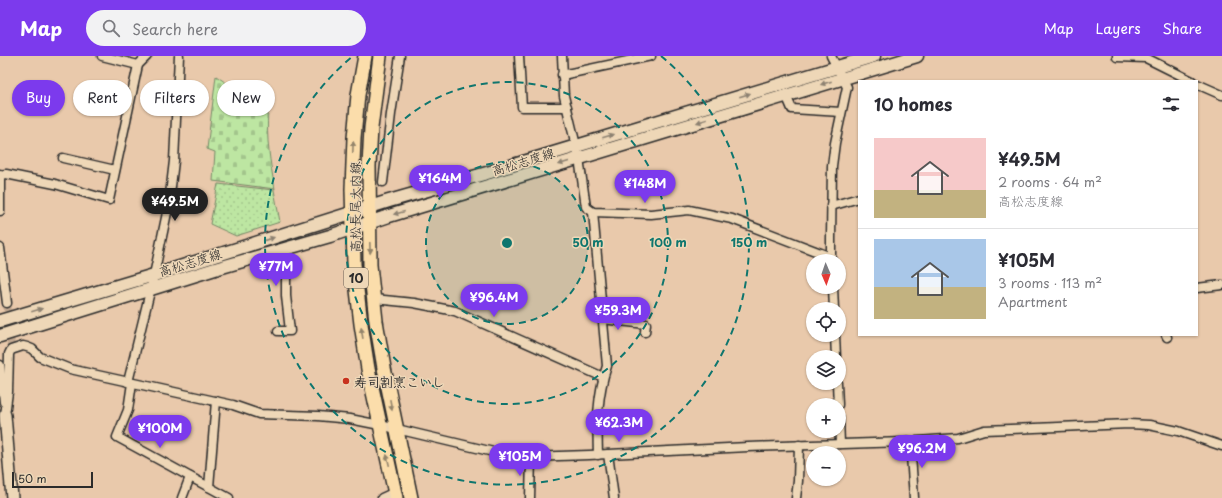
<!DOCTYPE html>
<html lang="en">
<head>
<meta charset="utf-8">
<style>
  :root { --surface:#fff; --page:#f2f2f3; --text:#2b2b33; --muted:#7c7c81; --line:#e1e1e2; --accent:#7c3aed }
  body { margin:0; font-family:"Playpen Sans","Klee One",sans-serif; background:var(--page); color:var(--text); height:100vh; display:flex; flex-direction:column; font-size:15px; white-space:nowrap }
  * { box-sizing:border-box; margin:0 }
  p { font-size:13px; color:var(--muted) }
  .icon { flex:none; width:22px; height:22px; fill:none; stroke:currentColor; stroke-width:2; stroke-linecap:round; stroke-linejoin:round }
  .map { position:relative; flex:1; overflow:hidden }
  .details { position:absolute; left:858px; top:24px; width:340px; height:256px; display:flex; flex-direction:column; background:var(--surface); border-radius:0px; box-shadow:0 1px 3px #0004 }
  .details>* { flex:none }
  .hud { position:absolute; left:12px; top:24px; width:380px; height:36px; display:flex; gap:8px }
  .needle { width:26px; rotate:178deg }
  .controls { position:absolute; left:806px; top:198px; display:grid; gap:8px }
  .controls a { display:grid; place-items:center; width:40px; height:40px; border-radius:50%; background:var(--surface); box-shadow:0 1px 3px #0004; font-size:20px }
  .scale { position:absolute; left:12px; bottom:10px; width:81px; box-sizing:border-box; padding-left:4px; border:2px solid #2b2b2b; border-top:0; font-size:11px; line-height:14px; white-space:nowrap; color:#2b2b2b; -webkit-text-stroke:3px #eed7b7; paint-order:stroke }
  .price { position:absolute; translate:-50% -34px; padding:0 9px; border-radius:14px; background:var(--accent); color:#fff; font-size:13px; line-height:26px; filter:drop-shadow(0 1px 2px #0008) }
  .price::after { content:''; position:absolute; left:50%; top:24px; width:12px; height:9px; margin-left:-6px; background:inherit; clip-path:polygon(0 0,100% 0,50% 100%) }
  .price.on { background:#222; color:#fff }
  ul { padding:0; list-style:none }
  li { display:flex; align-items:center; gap:12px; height:100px; padding:0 16px }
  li+li { border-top:1px solid var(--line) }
  li span { display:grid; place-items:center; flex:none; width:112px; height:80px; border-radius:0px; color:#555 }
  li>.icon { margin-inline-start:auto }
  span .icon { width:48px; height:48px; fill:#fffc; stroke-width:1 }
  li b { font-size:17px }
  h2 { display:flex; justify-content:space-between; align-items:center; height:48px; padding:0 16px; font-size:17px }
  .chip { padding:0 14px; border-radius:18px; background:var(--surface); box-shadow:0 1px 3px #0004; font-size:14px; line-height:36px }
  .chip.on { background:var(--accent); color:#fff }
  header { display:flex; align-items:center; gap:24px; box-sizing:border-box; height:56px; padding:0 20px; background:var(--accent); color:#fff }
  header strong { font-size:19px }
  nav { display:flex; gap:22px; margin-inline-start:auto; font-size:14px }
  .search { width:280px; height:36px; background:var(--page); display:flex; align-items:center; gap:10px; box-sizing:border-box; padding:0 14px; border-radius:22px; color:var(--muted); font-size:15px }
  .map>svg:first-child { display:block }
</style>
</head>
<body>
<header>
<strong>Map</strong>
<div class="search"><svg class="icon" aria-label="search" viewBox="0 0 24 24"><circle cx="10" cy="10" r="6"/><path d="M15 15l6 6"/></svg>Search here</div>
<nav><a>Map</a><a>Layers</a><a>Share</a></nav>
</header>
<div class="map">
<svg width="1222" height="442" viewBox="0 0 1222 442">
  <defs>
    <pattern id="cemetery-stones" width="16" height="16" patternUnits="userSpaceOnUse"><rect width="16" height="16" fill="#bde6a2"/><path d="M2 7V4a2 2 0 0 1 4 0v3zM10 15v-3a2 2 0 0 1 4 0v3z" fill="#a3c58c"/></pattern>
    <pattern id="park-dots" width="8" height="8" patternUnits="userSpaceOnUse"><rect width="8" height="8" fill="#bde6a2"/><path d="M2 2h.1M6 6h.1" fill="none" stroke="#a3c58c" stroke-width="1.8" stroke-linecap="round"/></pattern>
  </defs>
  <rect width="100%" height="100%" fill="#e9c9ab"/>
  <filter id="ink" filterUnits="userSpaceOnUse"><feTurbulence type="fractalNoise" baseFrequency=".025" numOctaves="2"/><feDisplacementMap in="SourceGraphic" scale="8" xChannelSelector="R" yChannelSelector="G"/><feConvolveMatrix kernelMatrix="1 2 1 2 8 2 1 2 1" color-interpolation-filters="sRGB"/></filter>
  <g filter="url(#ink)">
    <path fill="url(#cemetery-stones)" stroke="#748866" d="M216,20L268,55C266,83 270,106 275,133L213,125L215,96L207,93Z"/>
    <path fill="url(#park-dots)" stroke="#748866" d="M218,128L274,134L280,166L236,180L210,168Z"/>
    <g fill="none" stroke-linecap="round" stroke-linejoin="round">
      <path stroke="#c3a991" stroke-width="8" stroke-dasharray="8 4" stroke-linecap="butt" d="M7,247L11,290"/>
      <defs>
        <g id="minor">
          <path d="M102,0L138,9L147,0"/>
          <path d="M519,0L522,51H567"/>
          <path d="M562,0L564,40L579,102L586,151L593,156L651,158L689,154L732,163L831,201"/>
          <path d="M831,0L847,31L835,87L832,110L831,182V205"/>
          <path d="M1117,0V1L1146,2L1192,25"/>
          <path d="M562,19L651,0"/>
          <path d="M1197,28L1222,39"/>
          <path d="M786,39L792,53L841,56"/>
          <path d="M63,102L115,114"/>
          <path d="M0,118V155"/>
          <path d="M0,119L6,118L55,128L109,144L138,9"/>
          <path d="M383,126L391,58L400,0"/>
          <path d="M831,150L859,142"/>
          <path d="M593,156L607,310C597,339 597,369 598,399"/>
          <path d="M0,192L7,247"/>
          <path d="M833,231L834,253"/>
          <path d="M1197,232L1222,229"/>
          <path d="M374,243L414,247L455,255L603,321"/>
          <path d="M602,263L646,268L645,276"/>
          <path d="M278,275H290L286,240V216L282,194"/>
          <path d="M835,279L836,301"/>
          <path d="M1166,279L1167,281"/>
          <path d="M0,309L4,346"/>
          <path d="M128,326L154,219L169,147L174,105L179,0"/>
          <path d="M132,327L128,354L117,381L229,442"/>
          <path d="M837,327L838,349"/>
          <path d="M5,359L8,336L9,298L11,294L23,290L27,291L32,293L40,301L70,313L233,349L259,358L318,360L350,363L380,369L502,398L529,401L589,399L748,391L905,386L958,382L984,374L1129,368L1149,369L1178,375L1222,390"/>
          <path d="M839,361L840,388"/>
          <path d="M910,385L914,442"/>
          <path d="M608,398L614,442"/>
          <path d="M209,431L216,345"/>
          <path d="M182,442L190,421"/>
          <path d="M382,442L395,436"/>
          <path d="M530,442L531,401"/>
          <path d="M796,442L798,425L799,389"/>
        </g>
        <path id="tertiary" d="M5,359L12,442"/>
        <g id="secondary">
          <path d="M0,265L154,219L389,145L487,117L874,0"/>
          <path d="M0,280L215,213L330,180L389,160L917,0"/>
        </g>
        <g id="primary">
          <path d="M365,0L358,39L354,82L352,133L354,208L361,268L368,313L396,442"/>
          <path d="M380,0L371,72L369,110L370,209L376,265L384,312L411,442"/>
        </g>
      </defs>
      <use href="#minor" stroke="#2b2b2b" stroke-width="11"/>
      <use href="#tertiary" stroke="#2b2b2b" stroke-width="14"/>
      <use href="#secondary" stroke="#2b2b2b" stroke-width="15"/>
      <use href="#primary" stroke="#2b2b2b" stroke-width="16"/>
      <use href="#minor" stroke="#eed7b7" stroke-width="8"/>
      <use href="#tertiary" stroke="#eed7b7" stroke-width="11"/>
      <use href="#secondary" stroke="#eed7b7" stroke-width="12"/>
      <use href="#primary" stroke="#fbddab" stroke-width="13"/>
    </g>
    <defs><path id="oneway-solid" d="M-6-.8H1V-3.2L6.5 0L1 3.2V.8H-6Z"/></defs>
    <g fill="#8c8171">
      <use href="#oneway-solid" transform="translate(826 27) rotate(163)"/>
      <use href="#oneway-solid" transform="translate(745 39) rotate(-17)"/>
      <use href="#oneway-solid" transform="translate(702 65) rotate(163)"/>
      <use href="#oneway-solid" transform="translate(608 80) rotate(-17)"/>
      <use href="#oneway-solid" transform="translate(564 107) rotate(163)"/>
      <use href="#oneway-solid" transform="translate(399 157) rotate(166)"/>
      <use href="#oneway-solid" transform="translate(269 183) rotate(-18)"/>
      <use href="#oneway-solid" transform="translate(37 254) rotate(-16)"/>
    </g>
    <g fill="#93846b">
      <use href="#oneway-solid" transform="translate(353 91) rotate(-88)"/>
      <use href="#oneway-solid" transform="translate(370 192) rotate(88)"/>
      <use href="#oneway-solid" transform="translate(362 277) rotate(-99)"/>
      <use href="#oneway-solid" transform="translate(391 349) rotate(79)"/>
      <use href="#oneway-solid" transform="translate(388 404) rotate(-103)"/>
    </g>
  </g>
  <circle cx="507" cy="187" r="81" fill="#0f766e" fill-opacity=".12"/>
  <g fill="none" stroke="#0f766e" stroke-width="2" stroke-dasharray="7 5">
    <circle cx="507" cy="187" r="81"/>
    <circle cx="507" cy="187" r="161"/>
    <path d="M661 0A242 242 0 1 1 353 0"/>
  </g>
  <circle fill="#c8321e" stroke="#eed7b7" stroke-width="1.5" cx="346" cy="325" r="4"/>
  <g text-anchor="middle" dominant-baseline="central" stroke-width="3" stroke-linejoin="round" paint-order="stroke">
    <rect fill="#eed7b7" stroke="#665f55" stroke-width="1" x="344" y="212" width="24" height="20" rx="3"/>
    <g font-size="12" font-weight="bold" fill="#2b2b2b">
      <text x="356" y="222">10</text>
    </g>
    <g font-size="13" fill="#2b2b2b" stroke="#eed7b7">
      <text transform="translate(523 105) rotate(-17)">高松志度線</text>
      <text transform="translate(354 151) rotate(-90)">高松長尾大内線</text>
      <text transform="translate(190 206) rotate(-17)">高松志度線</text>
    </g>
    <g font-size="13" font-weight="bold" fill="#2b2b2b" stroke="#eed7b7" text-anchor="start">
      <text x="354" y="325">寿司割烹こいし</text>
    </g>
  </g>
  <circle cx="507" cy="187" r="6" fill="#0f766e" stroke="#eed7b7" stroke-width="2"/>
  <g font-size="12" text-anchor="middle" font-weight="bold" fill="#0f766e" stroke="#eed7b7" stroke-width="3" stroke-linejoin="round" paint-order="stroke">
    <text x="588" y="191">50 m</text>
    <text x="668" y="191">100 m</text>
    <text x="749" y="191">150 m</text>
  </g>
</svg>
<div class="controls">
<a><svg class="needle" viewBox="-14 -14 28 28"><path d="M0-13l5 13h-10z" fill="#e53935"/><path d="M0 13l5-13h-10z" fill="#7c7c81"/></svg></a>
<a><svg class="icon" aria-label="locate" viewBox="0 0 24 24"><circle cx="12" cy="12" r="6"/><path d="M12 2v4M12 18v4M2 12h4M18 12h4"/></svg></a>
<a><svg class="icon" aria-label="layers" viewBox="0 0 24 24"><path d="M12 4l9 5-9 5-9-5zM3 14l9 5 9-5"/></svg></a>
<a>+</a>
<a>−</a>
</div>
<div class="scale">50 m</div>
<b class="price" style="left:440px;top:143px">¥164M</b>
<b class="price" style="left:645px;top:148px">¥148M</b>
<b class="price on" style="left:175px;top:166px">¥49.5M</b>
<b class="price" style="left:276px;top:231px">¥77M</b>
<b class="price" style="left:494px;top:262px">¥96.4M</b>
<b class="price" style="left:618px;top:275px">¥59.3M</b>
<b class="price" style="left:619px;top:387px">¥62.3M</b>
<b class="price" style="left:160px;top:393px">¥100M</b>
<b class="price" style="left:922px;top:413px">¥96.2M</b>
<b class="price" style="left:520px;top:421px">¥105M</b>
<div class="hud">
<a class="chip on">Buy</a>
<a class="chip">Rent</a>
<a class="chip">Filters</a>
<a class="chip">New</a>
</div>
<section class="details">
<h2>10 homes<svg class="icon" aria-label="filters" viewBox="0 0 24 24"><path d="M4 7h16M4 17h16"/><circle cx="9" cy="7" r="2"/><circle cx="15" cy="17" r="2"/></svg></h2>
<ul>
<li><span style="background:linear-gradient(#f6c9c9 65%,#c2b280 0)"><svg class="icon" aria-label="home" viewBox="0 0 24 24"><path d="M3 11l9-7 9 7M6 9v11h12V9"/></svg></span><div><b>¥49.5M</b><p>2 rooms · 64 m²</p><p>高松志度線</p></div></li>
<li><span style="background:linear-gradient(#a9c7e8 60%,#c2b280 0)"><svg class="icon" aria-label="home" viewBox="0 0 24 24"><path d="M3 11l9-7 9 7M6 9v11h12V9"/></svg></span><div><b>¥105M</b><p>3 rooms · 113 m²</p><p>Apartment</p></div></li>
</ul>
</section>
</div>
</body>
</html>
